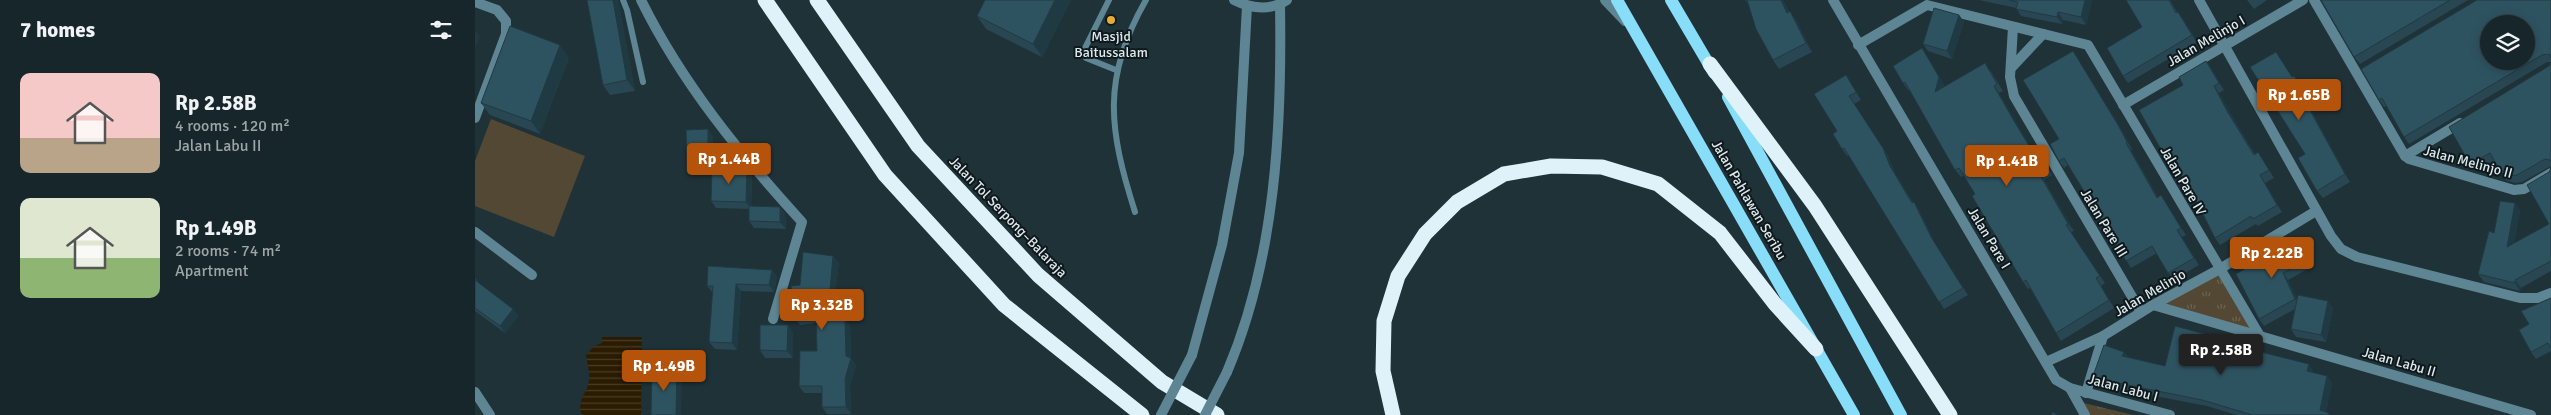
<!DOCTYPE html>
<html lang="en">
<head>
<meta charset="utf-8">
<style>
  :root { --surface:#16262a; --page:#233236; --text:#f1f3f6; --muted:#9ea5a8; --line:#354347; --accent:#b45309 }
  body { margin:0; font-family:Signika,sans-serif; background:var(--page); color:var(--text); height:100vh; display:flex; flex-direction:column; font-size:19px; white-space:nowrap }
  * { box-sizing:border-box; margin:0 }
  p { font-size:16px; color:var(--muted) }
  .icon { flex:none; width:28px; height:28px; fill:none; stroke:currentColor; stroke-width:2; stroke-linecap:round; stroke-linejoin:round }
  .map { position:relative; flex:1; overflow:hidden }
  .side { display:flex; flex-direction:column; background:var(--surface); width:475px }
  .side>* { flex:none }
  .controls { position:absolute; left:2005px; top:15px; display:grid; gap:10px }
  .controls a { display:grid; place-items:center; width:55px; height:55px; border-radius:50%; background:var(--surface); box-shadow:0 2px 12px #0003,0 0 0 1px var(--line); font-size:25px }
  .price { position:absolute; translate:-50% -42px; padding:0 11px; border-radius:5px; background:var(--accent); color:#fff; font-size:16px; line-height:32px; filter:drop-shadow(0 1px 2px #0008) }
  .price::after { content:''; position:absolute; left:50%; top:30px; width:15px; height:11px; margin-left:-8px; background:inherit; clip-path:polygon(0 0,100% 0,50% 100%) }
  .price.active { background:#222; color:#fff }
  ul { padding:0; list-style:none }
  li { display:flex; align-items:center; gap:15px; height:125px; padding:0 20px }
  li span { display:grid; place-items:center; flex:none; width:140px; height:100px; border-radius:10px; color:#555 }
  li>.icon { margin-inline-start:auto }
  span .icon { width:60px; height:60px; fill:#fffc; stroke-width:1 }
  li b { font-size:21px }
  h2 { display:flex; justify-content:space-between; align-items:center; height:60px; padding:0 20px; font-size:21px }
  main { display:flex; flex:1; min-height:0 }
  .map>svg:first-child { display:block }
</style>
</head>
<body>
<main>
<section class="side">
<h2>7 homes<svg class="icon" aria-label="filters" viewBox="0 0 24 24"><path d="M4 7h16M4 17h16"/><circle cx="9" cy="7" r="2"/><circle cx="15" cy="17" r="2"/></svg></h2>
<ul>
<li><span style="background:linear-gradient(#f6c9c9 65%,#b9a48a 0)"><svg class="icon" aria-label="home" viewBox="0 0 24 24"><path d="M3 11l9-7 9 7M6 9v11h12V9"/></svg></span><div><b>Rp 2.58B</b><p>4 rooms · 120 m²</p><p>Jalan Labu II</p></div></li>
<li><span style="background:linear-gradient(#dfe7d0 60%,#8fb573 0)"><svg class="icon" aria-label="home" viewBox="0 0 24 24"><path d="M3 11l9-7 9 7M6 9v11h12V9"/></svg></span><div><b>Rp 1.49B</b><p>2 rooms · 74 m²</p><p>Apartment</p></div></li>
</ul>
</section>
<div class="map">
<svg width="2076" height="415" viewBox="0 0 2076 415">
  <defs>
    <pattern id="grass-tufts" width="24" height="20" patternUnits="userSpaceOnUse" patternTransform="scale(1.25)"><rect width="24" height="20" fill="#534834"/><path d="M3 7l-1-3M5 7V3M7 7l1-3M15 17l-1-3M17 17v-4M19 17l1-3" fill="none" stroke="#6b6252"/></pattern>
    <pattern id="water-rules" width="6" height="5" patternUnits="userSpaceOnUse" patternTransform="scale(1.25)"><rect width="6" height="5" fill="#2b1c01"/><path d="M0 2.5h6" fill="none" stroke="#493d26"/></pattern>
  </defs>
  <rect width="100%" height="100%" fill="#1e3238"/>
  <g fill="url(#grass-tufts)">
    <path d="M1742,273L1780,332L1684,304Z"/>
    <path d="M1609,403L1658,415H1606L1603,409Z"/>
  </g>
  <path fill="#534834" d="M16,119L110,156L79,237L0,206V161Z"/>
  <path fill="url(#water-rules)" d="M127,337H167L166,415H107C101,400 112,395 114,380C115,373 112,363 111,355L119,346L127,343Z"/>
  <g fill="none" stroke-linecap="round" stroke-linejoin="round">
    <g stroke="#5e8593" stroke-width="6">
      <path d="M148,0L152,10L168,82"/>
      <path d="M634,0L609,50L611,58L641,70"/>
      <path d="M660,212C634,130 626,78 671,0"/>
    </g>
    <g stroke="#5e8593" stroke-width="10">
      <path d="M166,0C207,83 265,154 327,222L298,319"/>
      <path d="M759,0C777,9 795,11 812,0"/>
      <path d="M1130,0L1150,21"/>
      <path d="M1358,0L1581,380L1595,388L1695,415"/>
      <path d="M1724,0L1856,236L1866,249L1882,257L2045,298H2063L2076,293"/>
      <path d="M1839,0L1930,156L1934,159L2039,190L2049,189L2076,173"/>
      <path d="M0,2L22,10L31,21V34L0,118"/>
      <path d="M1538,27L1535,77L1539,96L1666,312"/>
      <path d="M1383,45L1452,5L1613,45L1785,336"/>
      <path d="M1537,67L1568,34"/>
      <path d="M1648,105L1828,0"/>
      <path d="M1930,156L1985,123"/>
      <path d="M0,232L57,275"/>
      <path d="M1678,305L2056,415"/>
      <path d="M717,355L747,245L764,153L772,6"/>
      <path d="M1571,362L1628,336L1678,305L1743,270L1841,211"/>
      <path d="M752,372C801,257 807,127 805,4"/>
      <path d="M1595,388L1610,415"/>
      <path d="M0,392L15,415"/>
      <path d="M1611,393L1628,336"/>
    </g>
    <g stroke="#88ddf9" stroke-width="12">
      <path d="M1142,0L1379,415"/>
      <path d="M1196,0L1239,73"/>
      <path d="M1253,97L1426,415"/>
    </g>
    <g stroke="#e0f2f9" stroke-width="15">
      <path d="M290,0L410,175L529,305L667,415"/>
      <path d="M342,0L443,146L563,275L687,382L742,415"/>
      <path d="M1235,64L1340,206L1475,415"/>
      <path d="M918,415L908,371L909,321L923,276L950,234L982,202L1029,174L1076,166L1127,167L1183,184L1245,233L1300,304L1341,349"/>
    </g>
    <g stroke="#5e8593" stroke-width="10">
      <path d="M686,415L717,355"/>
      <path d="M730,415L752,372"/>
    </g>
  </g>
  <g fill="#284753">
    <path d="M112,0H143L160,91L135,95L128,85Z"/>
    <path d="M596,0L567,57L511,29L502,16Z"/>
    <path d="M1270,0H1308L1314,12L1321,20L1337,52L1304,69L1298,60L1274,4Z"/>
    <path d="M1504,0H1617L1611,25L1588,20L1587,24L1546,16L1541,8Z"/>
    <path d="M1651,0H1695L1702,12L1708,19L1722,42L1653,83L1648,76L1667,27Z"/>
    <path d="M1772,0H1792L1779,9Z"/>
    <path d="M1846,0H1993L1885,64L1879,57Z"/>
    <path d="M2076,0V62H2072L1934,144L1929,137L1912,106L1909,107L1904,100Z"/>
    <path d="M1484,15L1489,22L1477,59L1453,51L1448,44Z"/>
    <path d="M1598,51L1648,132L1657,149L1656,150L1683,197L1686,195L1711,235L1707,237L1724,265L1698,280L1682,253L1656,268L1593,165L1589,168L1584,161V139Z"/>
    <path d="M1801,52L1817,77L1819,76L1834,99L1831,101L1875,182L1848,198L1842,191L1830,154Z"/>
    <path d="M1452,56L1469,85V87L1515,70L1528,91L1524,93L1544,129L1559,153L1568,158L1577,175L1569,180L1599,231L1596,232L1630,283L1626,286L1639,308L1586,341L1581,333L1555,288L1553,289L1548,282L1500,194L1489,175L1486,177L1480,170L1435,89L1433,90L1428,83Z"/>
    <path d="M94,58L65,134L15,115L6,103Z"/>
    <path d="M2076,63V166L2047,182L2040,183L2031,180L2019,161L2001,171L1995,164L2074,66Z"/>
    <path d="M1736,68L1749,90L1744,93L1758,118L1780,154L1788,160L1799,178L1790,183L1807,212L1783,226L1781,224L1745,245L1740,238L1718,194L1696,159L1693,160L1688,153L1708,85Z"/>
    <path d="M1371,75L1386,100L1379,104L1413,156L1420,173L1438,203L1439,202L1444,210L1461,245L1493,295L1469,309L1374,155L1372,156L1367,149L1362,131Z"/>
    <path d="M238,136V164L217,165L212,158Z"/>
    <path d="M2076,168V271L2046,288L2045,291L2009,282L2003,274L2019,233L2040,203L2045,211L2039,243L2074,224V172Z"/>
    <path d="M272,170L277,177L276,206L305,207L310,214L311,229L279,228L274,221V209L241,208L236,201Z"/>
    <path d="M1827,246L1838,266L1813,280L1822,299L1858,308L1851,342L1821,337L1816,329L1820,309L1789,326L1784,319L1761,274Z"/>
    <path d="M358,256L364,263L360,291L364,296L368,319H370L375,326L376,358L381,365L375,386L376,414H352L347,407V393H329L324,386L342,351L341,323L325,325L320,318L325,285Z"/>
    <path d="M297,270L302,277L299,292L266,291L262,350L240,349L234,342L238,293L232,286Z"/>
    <path d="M0,278L5,284L38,309L43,316L30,333L0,311Z"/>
    <path d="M2076,298V351L2061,359L2056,352L2054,324Z"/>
    <path d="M318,332V358H290L285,350Z"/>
    <path d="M1737,336L1742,342L1741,344L1763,349L1782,351L1838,371V373L1852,376L1857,383L1851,412L1855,415H1761L1732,406L1643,389L1642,392L1622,385L1617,379L1649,352L1653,357L1690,366Z"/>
  </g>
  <g fill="#203a43">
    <path d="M138,0H143L160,91L152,80Z"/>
    <path d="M580,0H596L567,57L558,44Z"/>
    <path d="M1306,0H1308L1318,22L1312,13Z"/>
    <path d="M1610,0H1617L1611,25L1606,17Z"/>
    <path d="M1315,11L1321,20L1337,52L1331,43Z"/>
    <path d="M1583,12L1588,20L1587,24L1582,17Z"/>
    <path d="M1703,12L1708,19L1722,42L1717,35Z"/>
    <path d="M1484,15L1489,22L1477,59L1472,51Z"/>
    <path d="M0,30L5,37L0,48Z"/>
    <path d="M85,45L94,58L65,134L56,121Z"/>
    <path d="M1447,48L1469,85L1465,100L1460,92Z"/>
    <path d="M1598,51L1648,132L1657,149L1652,142Z"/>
    <path d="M1731,61L1736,68L1749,90L1744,83Z"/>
    <path d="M1519,86L1524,93L1564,161L1539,121Z"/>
    <path d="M1739,86L1744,93L1784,162L1752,111Z"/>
    <path d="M1826,94L1831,101L1875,182L1870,174Z"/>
    <path d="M1379,104L1413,156L1420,173L1442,211L1415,166Z"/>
    <path d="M233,129L238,136V164L233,157Z"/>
    <path d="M1651,143L1656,150L1688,205L1682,198Z"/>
    <path d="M272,170L277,177L276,209L271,202Z"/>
    <path d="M1564,173L1569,180L1599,231L1593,224Z"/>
    <path d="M1785,175L1790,183L1807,212L1802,205Z"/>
    <path d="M1686,195L1711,235L1706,228Z"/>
    <path d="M1439,202L1444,210L1461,245L1493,295L1456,237Z"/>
    <path d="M2040,203L2045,211L2037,255L2032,247Z"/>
    <path d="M305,207L310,214L311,229L305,222Z"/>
    <path d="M1702,230L1707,237L1724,265L1719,258Z"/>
    <path d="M1822,238L1827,246L1838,266L1833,259Z"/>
    <path d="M358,256L364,263L360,291L364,296L369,327L364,319L355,290Z"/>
    <path d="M297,270L302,277L299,292L294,285Z"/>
    <path d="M1808,273L1813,280L1825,306L1820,299Z"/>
    <path d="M2040,280L2046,288L2045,291L2040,283Z"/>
    <path d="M261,284L266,291L262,350L257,343Z"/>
    <path d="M1853,301L1858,308L1851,342L1846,335Z"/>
    <path d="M38,309L43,316L30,333L25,326Z"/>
    <path d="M370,319L375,326L376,358L381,365L375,386L376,414L371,407Z"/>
    <path d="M313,325L318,332V358L312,351Z"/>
    <path d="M1737,336L1742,342L1740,349L1736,342Z"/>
    <path d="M1649,352L1653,358L1647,356Z"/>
    <path d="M1834,364L1838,371L1837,378L1832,371Z"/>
    <path d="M202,368L207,376L206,415H201Z"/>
    <path d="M1852,376L1857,383L1850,415L1845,410Z"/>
    <path d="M1638,382L1643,389L1642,392L1637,385Z"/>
  </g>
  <g fill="#2e5360" stroke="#203a43" fill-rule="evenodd">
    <path d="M112,0H138L152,80L128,85Z"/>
    <path d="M510,0H580L558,44L502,16Z"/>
    <path d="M1272,0H1306L1312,13L1315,11L1331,43L1298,60L1281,29Z"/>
    <path d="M1534,0H1610L1606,17L1583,12L1582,17L1541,9L1543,2Z"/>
    <path d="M1651,0H1694L1701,13L1703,12L1717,35L1648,76L1632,48L1667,27Z"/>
    <path d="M1846,0H1975L1879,57Z"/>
    <path d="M2002,0H2076V58L2074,54L2067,55L1929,137L1907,98L1904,100L1886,69ZM2014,24H2051V61H2014Z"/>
    <path d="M1459,8L1484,15L1472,51L1448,44Z"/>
    <path d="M35,26L85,45L56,121L6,103Z"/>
    <path d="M1447,48L1464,77L1460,92L1510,63L1522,84L1519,86L1539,121L1559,154L1563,151L1572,168L1564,173L1593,224L1591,225L1625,276L1621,278L1634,300L1581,333L1551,280L1548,282L1497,196L1500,194L1484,168L1480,170L1430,82L1428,83L1418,66Z"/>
    <path d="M1598,51L1643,125L1652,142L1651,143L1682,198L1686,195L1706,228L1702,230L1719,258L1693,273L1677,246L1651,261L1589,158L1584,161L1575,144L1584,139L1548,80Z"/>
    <path d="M1801,52L1817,77L1819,76L1829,92L1826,94L1870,174L1842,191L1823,158L1830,154L1775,67Z"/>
    <path d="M1731,61L1744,83L1739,86L1752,111L1779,155L1783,152L1794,170L1785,175L1802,205L1778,219L1776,216L1740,238L1718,194L1691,151L1688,153L1664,110L1708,85L1704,77Z"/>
    <path d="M2076,63V162L2075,160L2070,159L2042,175L2034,176L2026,173L2015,153L1995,164L1974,127L2074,66Z"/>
    <path d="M1371,75L1381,92L1374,96L1408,148L1415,166L1437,203L1439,202L1456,237L1488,288L1464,302L1369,148L1367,149L1358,134L1362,131L1339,94Z"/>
    <path d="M233,129V157L212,158L211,130Z"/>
    <path d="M2076,168V261L2040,280V283L2003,274L2014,231L2019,233L2025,201L2040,203L2032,247L2074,224L2052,185L2074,172Z"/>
    <path d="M237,169L272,170L271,202L236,201Z"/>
    <path d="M274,206L305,207V222L274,221Z"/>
    <path d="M1822,238L1833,259L1808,273L1820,299L1784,319L1761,274Z"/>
    <path d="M328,252L358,256L355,290L359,289L364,319H370L371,356L376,358L370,379L371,407H347V386H324L325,351H342L341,315L320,318L316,286L325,285Z"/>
    <path d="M233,266L297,270L294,285L261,284L257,343L234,342L238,286H232Z"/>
    <path d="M0,280L38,309L25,326L0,308Z"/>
    <path d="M1823,295L1853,301L1846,335L1816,329Z"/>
    <path d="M2076,298V348L2073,343L2056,352L2044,330L2054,324L2046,311Z"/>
    <path d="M285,325H313L312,351L285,350Z"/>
    <path d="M1700,326L1737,336L1736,342L1763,349L1764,343L1779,347L1778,350L1834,364L1832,371L1852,376L1845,410L1854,413L1853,415H1778L1727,400L1638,382L1637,385L1617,379L1629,345L1649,352L1647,356L1690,366Z"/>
    <path d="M177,368H202L201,415H176Z"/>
    <path d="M1578,412L1582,415H1576Z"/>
  </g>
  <circle fill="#e7ac36" stroke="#0f181b" stroke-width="2" cx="636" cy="20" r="5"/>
  <g text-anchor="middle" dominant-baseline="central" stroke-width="4" stroke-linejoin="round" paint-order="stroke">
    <g font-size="14" fill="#dde9ee" stroke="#0f181b">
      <text x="636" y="36">Masjid<tspan x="636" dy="16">Baitussalam</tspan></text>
    </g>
    <g font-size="14" fill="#dde9ee" stroke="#0f181b">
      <text transform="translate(1731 41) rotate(-30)">Jalan Melinjo I</text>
      <text transform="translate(1993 162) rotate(15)">Jalan Melinjo II</text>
      <text transform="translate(1708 181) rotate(60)">Jalan Pare IV</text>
      <text transform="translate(1274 200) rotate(60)">Jalan Pahlawan Seribu</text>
      <text transform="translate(533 217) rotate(46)">Jalan Tol Serpong–Balaraja</text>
      <text transform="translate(1629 223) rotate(59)">Jalan Pare III</text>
      <text transform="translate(1514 238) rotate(59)">Jalan Pare I</text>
      <text transform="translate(1675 293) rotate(-30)">Jalan Melinjo</text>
      <text transform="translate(1924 362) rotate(16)">Jalan Labu II</text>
      <text transform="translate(1648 388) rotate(15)">Jalan Labu I</text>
    </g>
  </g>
</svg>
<div class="controls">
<a><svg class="icon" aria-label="layers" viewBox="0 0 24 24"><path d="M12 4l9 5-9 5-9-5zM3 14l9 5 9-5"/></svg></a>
</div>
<b class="price" style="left:1824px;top:121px">Rp 1.65B</b>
<b class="price" style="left:254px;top:185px">Rp 1.44B</b>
<b class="price" style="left:1532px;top:187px">Rp 1.41B</b>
<b class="price" style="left:1797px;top:279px">Rp 2.22B</b>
<b class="price" style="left:347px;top:331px">Rp 3.32B</b>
<b class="price active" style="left:1746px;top:376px">Rp 2.58B</b>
<b class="price" style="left:189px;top:392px">Rp 1.49B</b>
</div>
</main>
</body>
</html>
